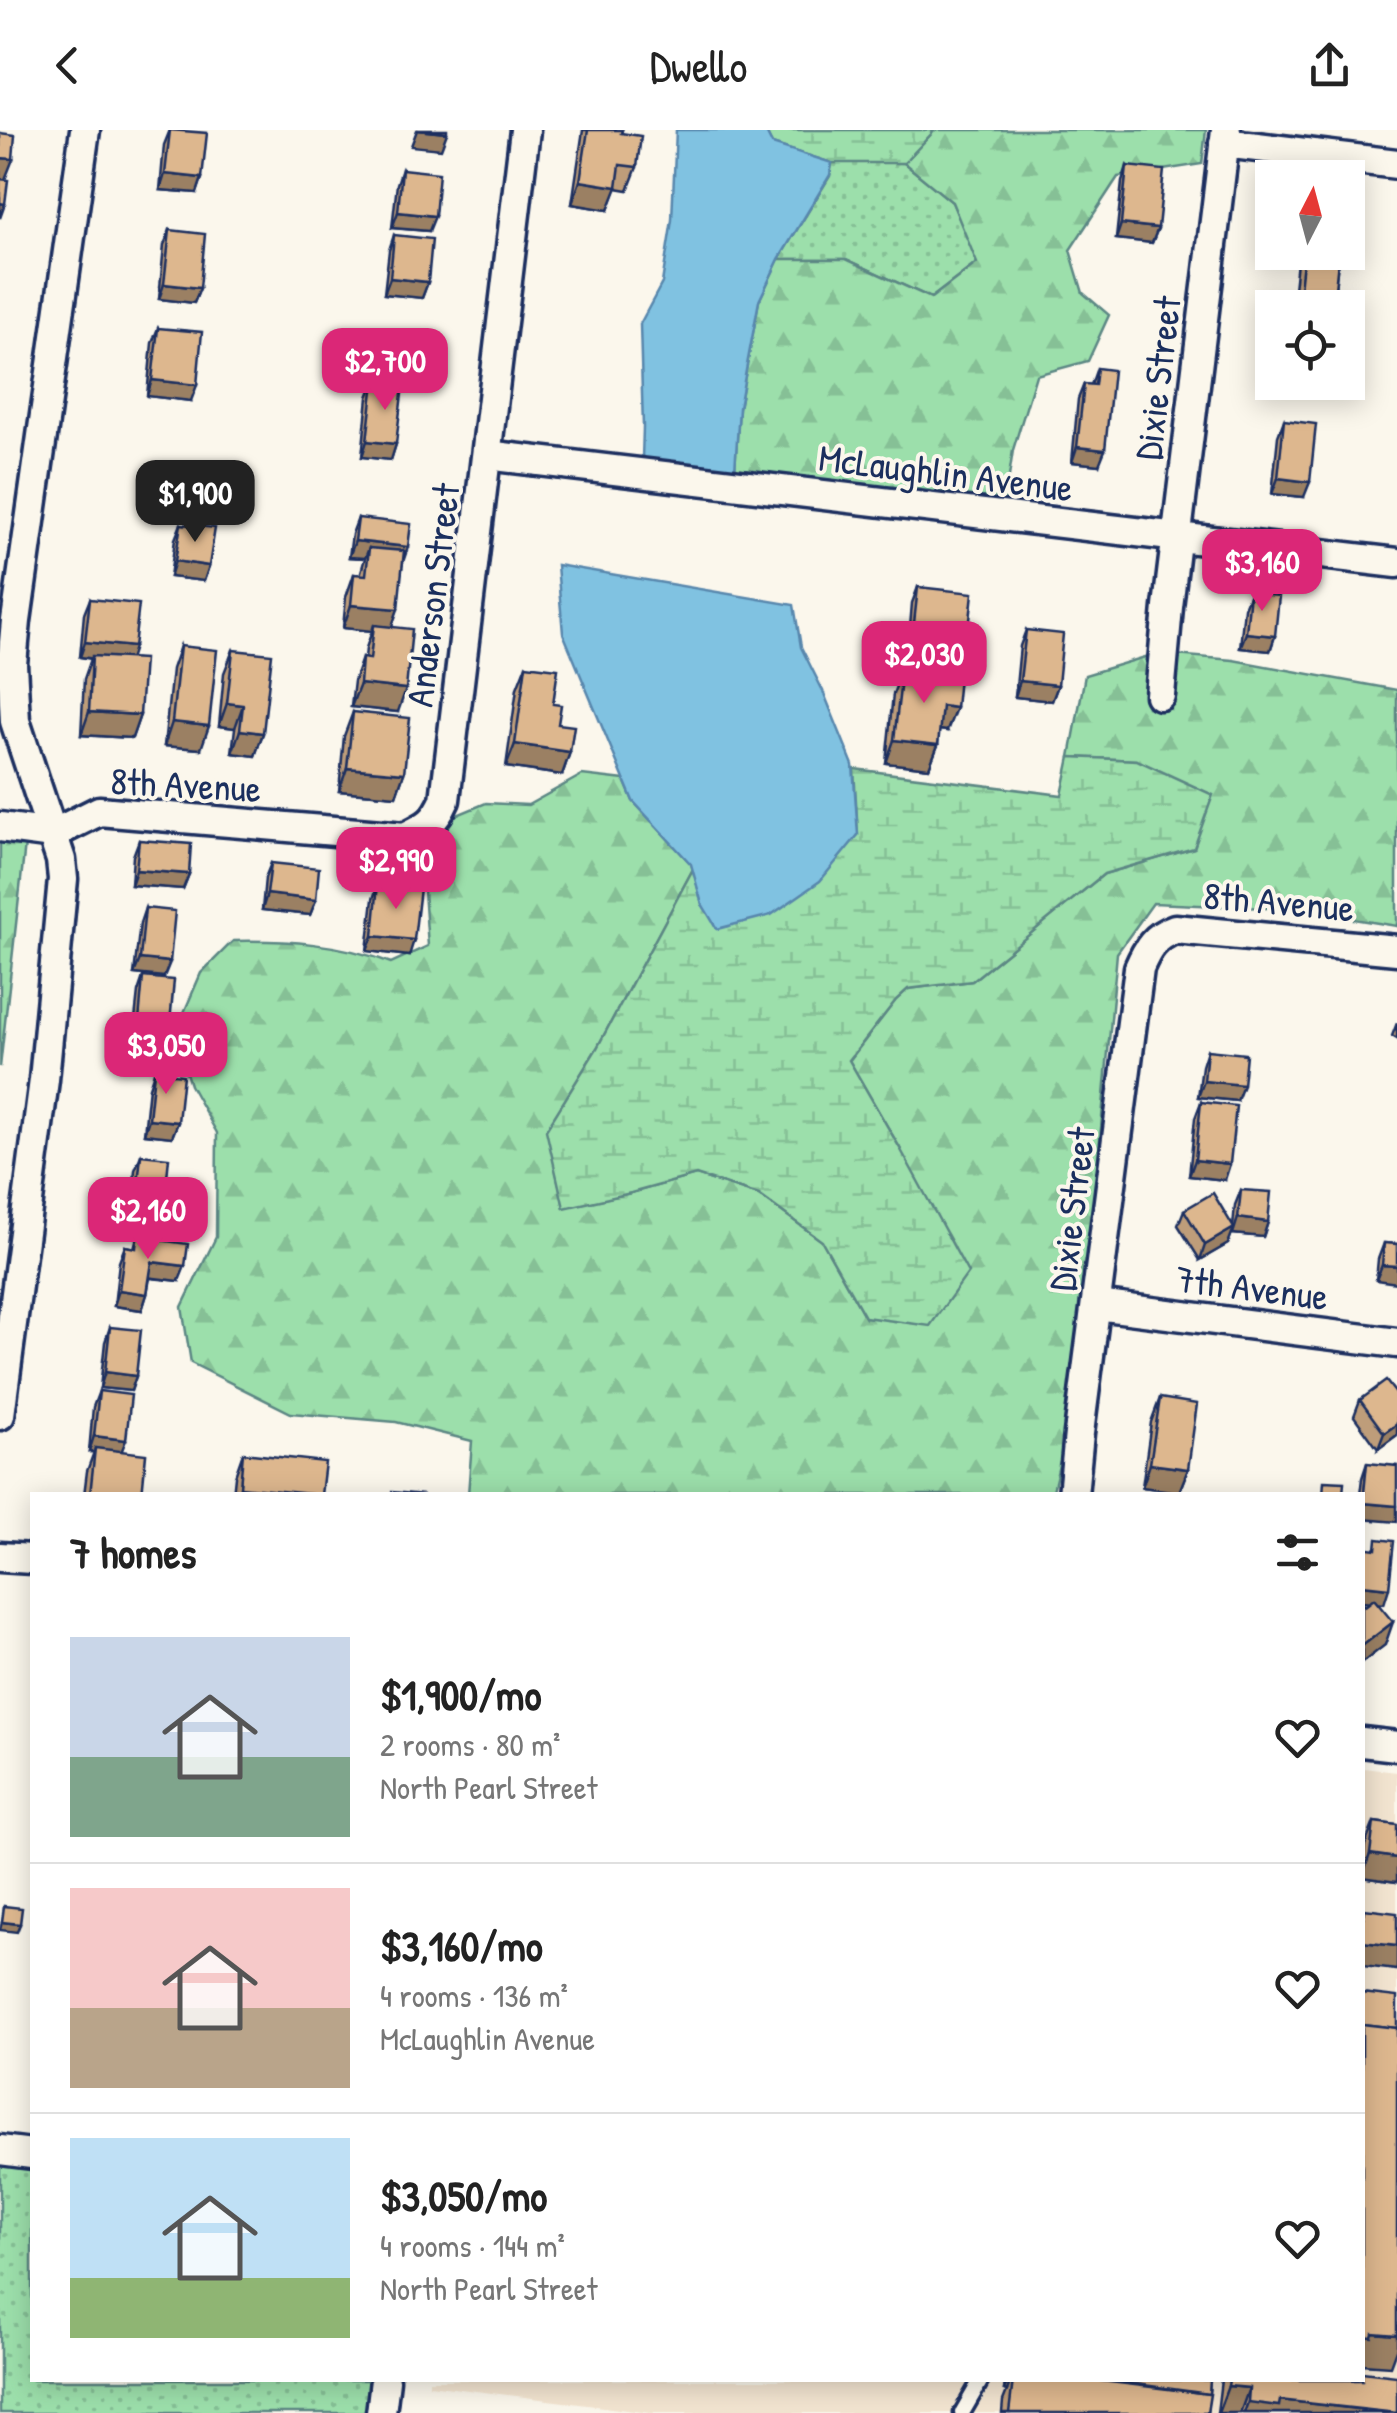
<!DOCTYPE html>
<html lang="en">
<head>
<meta charset="utf-8">
<style>
  :root { --surface:#fff; --page:#f6f6f6; --text:#222; --muted:#767676; --line:#e0e0e0; --accent:#db2777 }
  body { margin:0; font-family:"Patrick Hand",sans-serif; background:var(--page); color:var(--text); height:100vh; display:flex; flex-direction:column; font-size:38px; white-space:nowrap }
  * { box-sizing:border-box; margin:0 }
  p { font-size:32px; color:var(--muted) }
  .icon { flex:none; width:55px; height:55px; fill:none; stroke:currentColor; stroke-width:2; stroke-linecap:round; stroke-linejoin:round }
  .map { position:relative; flex:1; overflow:hidden }
  .panel { position:absolute; left:30px; top:1362px; width:1335px; height:890px; display:flex; flex-direction:column; background:var(--surface); border-radius:0px; box-shadow:0 5px 25px #0003 }
  .panel>* { flex:none }
  .needle { width:65px; rotate:6deg }
  .tools { position:absolute; left:1255px; top:30px; display:grid; gap:20px }
  .tools a { display:grid; place-items:center; width:110px; height:110px; border-radius:0px; background:var(--surface); box-shadow:0 5px 25px #0003; font-size:50px }
  .price { position:absolute; translate:-50% -85px; padding:0 22px; border-radius:20px; background:var(--accent); color:#fff; font-size:32px; line-height:65px; filter:drop-shadow(0 2px 5px #0008) }
  .price::after { content:''; position:absolute; left:50%; top:60px; width:30px; height:22px; margin-left:-15px; background:inherit; clip-path:polygon(0 0,100% 0,50% 100%) }
  .price.selected { background:#222; color:#fff }
  ul { padding:0; list-style:none }
  li { display:flex; align-items:center; gap:30px; height:250px; padding:0 40px }
  li+li { border-top:2px solid var(--line) }
  li span { display:grid; place-items:center; flex:none; width:280px; height:200px; border-radius:0px; color:#555 }
  li>.icon { margin-inline-start:auto }
  span .icon { width:120px; height:120px; fill:#fffc; stroke-width:1 }
  li b { font-size:42px }
  h2 { display:flex; justify-content:space-between; align-items:center; height:120px; padding:0 40px; font-size:42px }
  header { display:flex; justify-content:space-between; align-items:center; height:130px; padding:0 40px; background:var(--surface); font-size:45px; font-weight:600 }
  .map>svg:first-child { display:block }
</style>
</head>
<body>
<header><svg class="icon" aria-label="back" viewBox="0 0 24 24"><path d="M15 5l-7 7 7 7"/></svg>Dwello<svg class="icon" aria-label="share" viewBox="0 0 24 24"><path d="M12 15V3M7 8l5-5 5 5M5 13v7h14v-7"/></svg></header>
<div class="map">
<svg width="1397" height="2283" viewBox="0 0 1397 2283">
  <defs>
    <pattern id="grass-dots" width="8" height="8" patternUnits="userSpaceOnUse" patternTransform="scale(2.5)"><rect width="8" height="8" fill="#9cdfab"/><path d="M2 2h.1M6 6h.1" fill="none" stroke="#86c096" stroke-width="1.8" stroke-linecap="round"/></pattern>
    <pattern id="forest-firs" width="22" height="20" patternUnits="userSpaceOnUse" patternTransform="scale(2.5)"><rect width="22" height="20" fill="#9cdfab"/><path d="M5 1l3.5 6h-7zM16 11l3.5 6h-7z" fill="#86c096"/></pattern>
    <pattern id="wetland-marsh" width="20" height="14" patternUnits="userSpaceOnUse" patternTransform="scale(2.5)"><rect width="20" height="14" fill="#9cdfab"/><path d="M1 5h8M5 5V1M11 12h8M15 12V8" fill="none" stroke="#86c096"/></pattern>
  </defs>
  <rect width="100%" height="100%" fill="#fbf7ec"/>
  <filter id="ink" filterUnits="userSpaceOnUse"><feTurbulence type="fractalNoise" baseFrequency=".01" numOctaves="2"/><feDisplacementMap in="SourceGraphic" scale="20" xChannelSelector="R" yChannelSelector="G"/><feConvolveMatrix kernelMatrix="1 2 1 2 8 2 1 2 1" color-interpolation-filters="sRGB"/></filter>
  <g filter="url(#ink)">
    <path fill="#f2e4d0" d="M1363,1638L1397,1642V2283H650L429,2255V2250H1362Z"/>
    <g fill="url(#grass-dots)" stroke="#5c8784" stroke-width="2.5">
      <path d="M873,32L904,33L952,72L978,132L931,168L846,129H779L830,46L832,33Z"/>
      <path d="M0,2034L32,2038V2250H373L369,2283H0Z"/>
    </g>
    <g fill="url(#forest-firs)" stroke="#5c8784" stroke-width="2.5">
      <path d="M935,0H1206L1202,34L1118,47L1070,120L1083,163L1109,185L1088,231L1036,245L1013,320L1005,373L735,341L739,278L759,171L779,129H846L931,168L977,133L952,72L904,33Z"/>
      <path d="M1152,525L1148,577L1171,579L1176,525L1233,530L1397,560V796L1291,779L1153,773L1117,823L1084,1185L1068,1296L1052,1365H468L472,1311L396,1292L291,1283L191,1233L182,1177L216,1107L217,1003L190,955L174,906L201,843L233,811C287,810 341,813 391,833L428,816L423,747L425,713L443,702L450,688L486,673L528,675L582,645L624,650L633,671L691,734L693,739L597,918L547,1000L564,1077L631,1063L696,1045L759,1065L822,1111L865,1187L901,1020L849,931L896,870L908,859L972,851L1104,744L1194,718L1137,630L1070,627L1085,545Z"/>
      <path d="M0,711L25,714L0,937Z"/>
    </g>
    <g fill="url(#wetland-marsh)" stroke="#5c8784" stroke-width="2.5">
      <path d="M765,0H935L904,33H832L772,14Z"/>
      <path d="M1070,627L1137,630L1213,665L1194,718L1104,744L972,851L908,859L896,870L849,930L901,1020L968,1143L930,1196L865,1187L822,1111L759,1065L696,1045L631,1063L564,1078L546,1000L597,918L693,739L702,774L858,705L854,639L1062,665Z"/>
    </g>
    <g fill="#80c2e1" stroke="#5887ad" stroke-width="2.5">
      <path d="M676,0H765L772,14L832,33L830,45L779,129L759,171L739,278L735,341L642,330L643,297L640,194L662,153L672,90Z"/>
      <path d="M557,435L794,475L801,517L823,561L853,635L858,705L820,751L771,785L717,799L702,774L691,734L633,671L563,503Z"/>
    </g>
    <g fill="none" stroke-linecap="round" stroke-linejoin="round">
      <defs>
        <path id="lane" d="M962,2283L981,2250"/>
        <g id="street">
          <path d="M1224,13L1397,34"/>
          <path d="M487,325L1397,433"/>
          <path d="M1160,565L1168,477L1226,0"/>
          <path d="M0,697L53,704L99,681L405,707C427,696 435,693 445,670L525,0"/>
          <path d="M1097,1175L1397,1213"/>
          <path d="M0,1285L44,950L63,749L61,730L15,591L12,534L16,491L85,0"/>
          <path d="M1073,1365L1079,1303L1139,838C1147,819 1155,806 1175,799L1397,820"/>
          <path d="M0,1427L32,1429"/>
          <path d="M1362,1612L1397,1616"/>
          <path d="M0,2020L32,2024"/>
          <path d="M381,2283L385,2250"/>
        </g>
      </defs>
      <use href="#lane" stroke="#1b2f5e" stroke-width="21"/>
      <use href="#street" stroke="#1b2f5e" stroke-width="35"/>
      <use href="#lane" stroke="#fbf7ec" stroke-width="14"/>
      <use href="#street" stroke="#fbf7ec" stroke-width="28"/>
    </g>
    <g fill="#be9d7a" stroke="#1b2f5e" stroke-width="2.5">
      <path d="M170,0L202,48L197,63L160,60L164,15Z"/>
      <path d="M583,0H622L621,3L637,37L628,60L616,58L608,80L572,74Z"/>
      <path d="M1127,36L1158,98L1152,113L1116,109L1122,52Z"/>
      <path d="M402,39L429,101L392,98L397,54Z"/>
      <path d="M170,100L200,158L194,173L159,169L164,115Z"/>
      <path d="M394,105L428,152L422,168L384,164L389,120Z"/>
      <path d="M1298,122H1339L1333,178H1292Z"/>
      <path d="M158,198L191,271L147,266L152,213Z"/>
      <path d="M1097,238L1099,335L1072,332L1078,269L1084,254L1091,255Z"/>
      <path d="M374,252L396,314L391,330L362,327L368,267Z"/>
      <path d="M1284,290L1304,367L1272,364L1278,306Z"/>
      <path d="M358,388L403,432L392,497L398,582L351,577L354,551L362,528H365L366,518L372,501L343,498L346,467L354,444L360,445L365,428L349,427L352,404Z"/>
      <path d="M181,394L209,436L204,451L170,447L175,409Z"/>
      <path d="M918,457L969,499L964,514L909,509L912,473Z"/>
      <path d="M1250,463L1275,506L1270,521L1240,518L1244,478Z"/>
      <path d="M90,469L130,528L140,585L132,608L81,605L84,549L91,529L80,527L84,484Z"/>
      <path d="M1026,500L1058,555L1052,571L1015,567L1020,516Z"/>
      <path d="M180,516L201,619L164,616L172,539Z"/>
      <path d="M233,520L263,603L255,626L232,623L235,598L219,596L224,543Z"/>
      <path d="M526,535L553,574L558,594L570,622L562,645L506,637L517,558Z"/>
      <path d="M902,541L947,601L939,600L938,615L929,638L886,633L893,564Z"/>
      <path d="M353,582L404,643L396,666L339,661L344,606Z"/>
      <path d="M139,710L189,744L183,759L131,755L133,726Z"/>
      <path d="M271,733L316,770L310,785L262,780L265,748Z"/>
      <path d="M378,754L409,826L367,821L373,769Z"/>
      <path d="M145,778L164,847L134,844L140,793Z"/>
      <path d="M143,847L169,904L163,920L132,916L138,862Z"/>
      <path d="M1397,893V909L1392,906Z"/>
      <path d="M1207,920L1237,971L1198,967L1202,936Z"/>
      <path d="M154,942L178,992L172,1007L144,1004L149,957Z"/>
      <path d="M1201,972L1225,1050L1189,1046L1195,988Z"/>
      <path d="M141,1025L158,1091L130,1088L135,1040Z"/>
      <path d="M1241,1060L1268,1092L1263,1107L1233,1104V1099L1228,1114L1200,1130L1178,1095L1184,1080L1233,1097L1235,1075Z"/>
      <path d="M137,1107L179,1151L150,1148L147,1164L142,1180L114,1176L119,1132L125,1116L134,1118Z"/>
      <path d="M1384,1113L1397,1114L1376,1150L1378,1129Z"/>
      <path d="M110,1197L136,1246L131,1261L100,1258L105,1212Z"/>
      <path d="M99,1261L122,1321L142,1365H84L87,1341L94,1322H89L93,1277Z"/>
      <path d="M1160,1268L1188,1339L1179,1362L1142,1357L1151,1292Z"/>
      <path d="M1360,1270L1397,1305L1378,1319L1354,1286Z"/>
      <path d="M243,1323L321,1365H233L235,1346Z"/>
      <path d="M1367,1333L1362,1389V1365H1360L1362,1348Z"/>
      <path d="M1374,1692L1397,1695V1752L1362,1747L1365,1715Z"/>
      <path d="M1005,2250H1210L1207,2283H1002L1003,2271L1007,2261L1004,2260Z"/>
      <path d="M1221,2250H1362L1397,2283H1217Z"/>
    </g>
    <g fill="#9b8063" stroke="#1b2f5e" stroke-width="2.5">
      <path d="M417,0L447,3L441,19L411,16Z"/>
      <path d="M0,28L13,29L4,52H0Z"/>
      <path d="M165,44L202,48L197,63L160,60Z"/>
      <path d="M580,51L617,57L608,80L572,74Z"/>
      <path d="M0,73L5,74L0,88Z"/>
      <path d="M398,82L435,86L429,101L392,98Z"/>
      <path d="M1121,94L1158,98L1152,113L1116,109Z"/>
      <path d="M390,148L428,152L422,168L384,164Z"/>
      <path d="M164,154L200,158L194,173L159,169Z"/>
      <path d="M152,250L197,255L191,271L147,266Z"/>
      <path d="M367,311L396,314L391,330L362,327Z"/>
      <path d="M1077,317L1105,320L1099,335L1072,332Z"/>
      <path d="M1278,348L1310,352L1304,367L1272,364Z"/>
      <path d="M355,411L408,417L403,432L369,418L365,428L349,427Z"/>
      <path d="M175,431L209,436L204,451L170,447Z"/>
      <path d="M351,475L398,479L390,502L374,495L372,501L343,498Z"/>
      <path d="M914,493L969,499L964,514L909,509Z"/>
      <path d="M1246,503L1275,506L1270,521L1240,518Z"/>
      <path d="M85,512L134,517L129,533L80,527Z"/>
      <path d="M1020,551L1058,555L1052,571L1015,567Z"/>
      <path d="M360,554L406,559L398,582L351,577Z"/>
      <path d="M227,573L243,575L235,598L219,596Z"/>
      <path d="M942,576L956,578L947,601L933,599Z"/>
      <path d="M89,582L140,585L132,608L81,605Z"/>
      <path d="M172,592L209,596L201,619L164,616Z"/>
      <path d="M240,600L263,603L255,626L232,623Z"/>
      <path d="M894,610L938,615L929,638L886,633Z"/>
      <path d="M515,614L570,622L562,645L506,637Z"/>
      <path d="M347,638L404,643L396,666L339,661Z"/>
      <path d="M136,740L189,744L183,759L131,755Z"/>
      <path d="M267,764L316,770L310,785L262,780Z"/>
      <path d="M373,806L414,810L409,826L367,821Z"/>
      <path d="M140,829L170,832L164,847L134,844Z"/>
      <path d="M138,901L169,904L163,920L132,916Z"/>
      <path d="M1204,951L1243,955L1237,971L1198,967Z"/>
      <path d="M149,989L178,992L172,1007L144,1004Z"/>
      <path d="M1195,1030L1230,1034L1225,1050L1189,1046Z"/>
      <path d="M136,1073L164,1076L158,1091L130,1088Z"/>
      <path d="M1238,1088L1268,1092L1263,1107L1233,1104Z"/>
      <path d="M1234,1098L1228,1114L1200,1130L1205,1115Z"/>
      <path d="M152,1132L185,1136L179,1151L146,1147Z"/>
      <path d="M1382,1135L1397,1136V1153L1376,1150Z"/>
      <path d="M119,1160L147,1164L142,1180L114,1176Z"/>
      <path d="M105,1242L136,1246L131,1261L100,1258Z"/>
      <path d="M1397,1294V1305L1378,1319L1384,1303Z"/>
      <path d="M94,1306L126,1310L120,1325L95,1318L94,1322H89Z"/>
      <path d="M1150,1334L1188,1339L1179,1362L1142,1357Z"/>
      <path d="M240,1357L318,1365H237Z"/>
      <path d="M1363,1373L1397,1376V1392L1362,1389Z"/>
      <path d="M1362,1455L1389,1458L1384,1474L1362,1472Z"/>
      <path d="M1393,1492L1385,1515L1362,1533V1516Z"/>
      <path d="M1370,1724L1397,1728V1752L1362,1747Z"/>
      <path d="M2,1792L20,1794L17,1802L0,1800Z"/>
      <path d="M1362,1812L1397,1816V1840L1362,1836Z"/>
      <path d="M1373,2203L1397,2205V2217L1390,2236L1362,2234V2206Z"/>
      <path d="M1008,2250H1011L1007,2261L1004,2260Z"/>
      <path d="M1228,2256L1249,2258L1240,2283H1218Z"/>
      <path d="M1280,2270L1390,2283H1244L1248,2272Z"/>
    </g>
    <g fill="#ddb78e" stroke="#1b2f5e" stroke-width="2.5">
      <path d="M170,0L207,3L202,48L165,44Z"/>
      <path d="M417,0H447V3Z"/>
      <path d="M588,0H622L621,3L641,6L637,37L620,35L617,57L580,51Z"/>
      <path d="M0,3L15,5L13,29L0,28Z"/>
      <path d="M1127,36L1164,40L1158,98L1121,94Z"/>
      <path d="M402,39L439,43L435,86L398,82Z"/>
      <path d="M0,49L8,50L5,74L0,73Z"/>
      <path d="M170,100L205,104L200,158L164,154Z"/>
      <path d="M394,105L432,109L428,152L390,148Z"/>
      <path d="M1304,122H1339L1333,178H1298Z"/>
      <path d="M158,198L202,202L197,255L152,250Z"/>
      <path d="M1097,238L1113,240L1105,320L1077,317L1084,254L1095,255Z"/>
      <path d="M374,252L403,255L396,314L367,311Z"/>
      <path d="M1284,290L1316,294L1310,352L1278,348Z"/>
      <path d="M358,388L411,394L408,417L355,411Z"/>
      <path d="M181,394L215,398L209,436L175,431Z"/>
      <path d="M369,418L404,421L398,479L351,475L354,444L366,445Z"/>
      <path d="M918,457L973,463L969,499L914,493Z"/>
      <path d="M1250,463L1279,466L1275,506L1246,503Z"/>
      <path d="M90,469L139,474L134,517L85,512Z"/>
      <path d="M374,495L412,499L406,559L360,554L362,528L370,529Z"/>
      <path d="M1026,500L1063,504L1058,555L1020,551Z"/>
      <path d="M180,516L217,520L209,596L172,592Z"/>
      <path d="M233,520L272,524L263,603L240,600L243,575L227,573Z"/>
      <path d="M92,526L144,529L140,585L89,582Z"/>
      <path d="M526,535L558,539L553,574L561,575L558,594L574,596L570,622L515,614Z"/>
      <path d="M902,541L959,547L956,578L942,576L938,615L894,610Z"/>
      <path d="M353,582L410,588L404,643L347,638Z"/>
      <path d="M139,710L191,714L189,744L136,740Z"/>
      <path d="M271,733L319,738L316,770L267,764Z"/>
      <path d="M378,754L420,758L414,810L373,806Z"/>
      <path d="M145,778L175,781L170,832L140,829Z"/>
      <path d="M143,847L174,850L169,904L138,901Z"/>
      <path d="M1207,920L1246,924L1243,955L1204,951Z"/>
      <path d="M154,942L183,945L178,992L149,989Z"/>
      <path d="M1201,972L1236,976L1230,1034L1195,1030Z"/>
      <path d="M141,1025L169,1028L164,1076L136,1073Z"/>
      <path d="M1241,1060L1271,1062L1268,1092L1238,1088Z"/>
      <path d="M1213,1063L1234,1098L1205,1115L1184,1080Z"/>
      <path d="M137,1107L188,1114L185,1136L152,1132L147,1164L119,1160L125,1116L136,1118Z"/>
      <path d="M1384,1113L1397,1114V1136L1382,1135Z"/>
      <path d="M110,1197L141,1200L136,1246L105,1242Z"/>
      <path d="M1386,1251L1397,1265V1294L1384,1303L1360,1270Z"/>
      <path d="M99,1261L131,1265L126,1310L94,1306Z"/>
      <path d="M1160,1268L1197,1274L1188,1339L1150,1334Z"/>
      <path d="M95,1318L146,1324L142,1365H90Z"/>
      <path d="M243,1323L325,1332L321,1365L240,1357Z"/>
      <path d="M1367,1333L1397,1336V1376L1363,1373Z"/>
      <path d="M1324,1351L1344,1352L1343,1365H1323Z"/>
      <path d="M392,1362L424,1365H392Z"/>
      <path d="M1377,1409L1394,1411L1389,1458L1362,1455V1417L1376,1419Z"/>
      <path d="M1374,1469L1393,1492L1362,1516V1473L1365,1476Z"/>
      <path d="M1374,1692L1397,1695V1728L1370,1724Z"/>
      <path d="M4,1776L22,1778L20,1794L2,1792Z"/>
      <path d="M1364,1779L1397,1783V1816L1362,1812Z"/>
      <path d="M1362,1863L1397,1867V1898L1362,1894Z"/>
      <path d="M1362,1894L1397,1898V2205L1373,2203L1372,2207L1362,2206Z"/>
      <path d="M1362,2242L1397,2246V2283L1280,2270L1279,2276L1248,2272L1249,2258L1228,2256L1229,2250H1362Z"/>
      <path d="M1013,2250H1093L1210,2264L1207,2283H1009Z"/>
      <path d="M1107,2250H1210L1209,2264Z"/>
    </g>
  </g>
  <g text-anchor="middle" dominant-baseline="central" stroke-width="8" stroke-linejoin="round" paint-order="stroke">
    <g font-size="38" fill="#1b2f5e" stroke="#fbf7ec">
      <text transform="translate(1157 248) rotate(-83)">Dixie Street</text>
      <text transform="translate(946 342) rotate(7)">McLaughlin Avenue</text>
      <text transform="translate(432 465) rotate(-83)">Anderson Street</text>
      <text transform="translate(186 654) rotate(3)">8th Avenue</text>
      <text transform="translate(1279 771) rotate(5)">8th Avenue</text>
      <text transform="translate(1071 1079) rotate(-83)">Dixie Street</text>
      <text transform="translate(1252 1157) rotate(7)">7th Avenue</text>
    </g>
  </g>
</svg>
<div class="tools">
<a><svg class="needle" viewBox="-14 -14 28 28"><path d="M0-13l5 13h-10z" fill="#e53935"/><path d="M0 13l5-13h-10z" fill="#767676"/></svg></a>
<a><svg class="icon" aria-label="locate" viewBox="0 0 24 24"><circle cx="12" cy="12" r="6"/><path d="M12 2v4M12 18v4M2 12h4M18 12h4"/></svg></a>
</div>
<b class="price" style="left:385px;top:283px">$2,700</b>
<b class="price selected" style="left:195px;top:415px">$1,900</b>
<b class="price" style="left:1262px;top:484px">$3,160</b>
<b class="price" style="left:924px;top:576px">$2,030</b>
<b class="price" style="left:396px;top:782px">$2,990</b>
<b class="price" style="left:166px;top:967px">$3,050</b>
<b class="price" style="left:148px;top:1132px">$2,160</b>
<section class="panel">
<h2>7 homes<svg class="icon" aria-label="filters" viewBox="0 0 24 24"><path d="M4 7h16M4 17h16"/><circle cx="9" cy="7" r="2"/><circle cx="15" cy="17" r="2"/></svg></h2>
<ul>
<li><span style="background:linear-gradient(#c9d6e8 60%,#7fa58c 0)"><svg class="icon" aria-label="home" viewBox="0 0 24 24"><path d="M3 11l9-7 9 7M6 9v11h12V9"/></svg></span><div><b>$1,900/mo</b><p>2 rooms · 80 m²</p><p>North Pearl Street</p></div><svg class="icon" aria-label="heart" viewBox="0 0 24 24"><path d="M12 20l-8-8c-3-5 5-10 8-4 3-6 11-1 8 4z"/></svg></li>
<li><span style="background:linear-gradient(#f6c9c9 60%,#b9a48a 0)"><svg class="icon" aria-label="home" viewBox="0 0 24 24"><path d="M3 11l9-7 9 7M6 9v11h12V9"/></svg></span><div><b>$3,160/mo</b><p>4 rooms · 136 m²</p><p>McLaughlin Avenue</p></div><svg class="icon" aria-label="heart" viewBox="0 0 24 24"><path d="M12 20l-8-8c-3-5 5-10 8-4 3-6 11-1 8 4z"/></svg></li>
<li><span style="background:linear-gradient(#bfe0f5 70%,#8fb573 0)"><svg class="icon" aria-label="home" viewBox="0 0 24 24"><path d="M3 11l9-7 9 7M6 9v11h12V9"/></svg></span><div><b>$3,050/mo</b><p>4 rooms · 144 m²</p><p>North Pearl Street</p></div><svg class="icon" aria-label="heart" viewBox="0 0 24 24"><path d="M12 20l-8-8c-3-5 5-10 8-4 3-6 11-1 8 4z"/></svg></li>
</ul>
</section>
</div>
</body>
</html>
